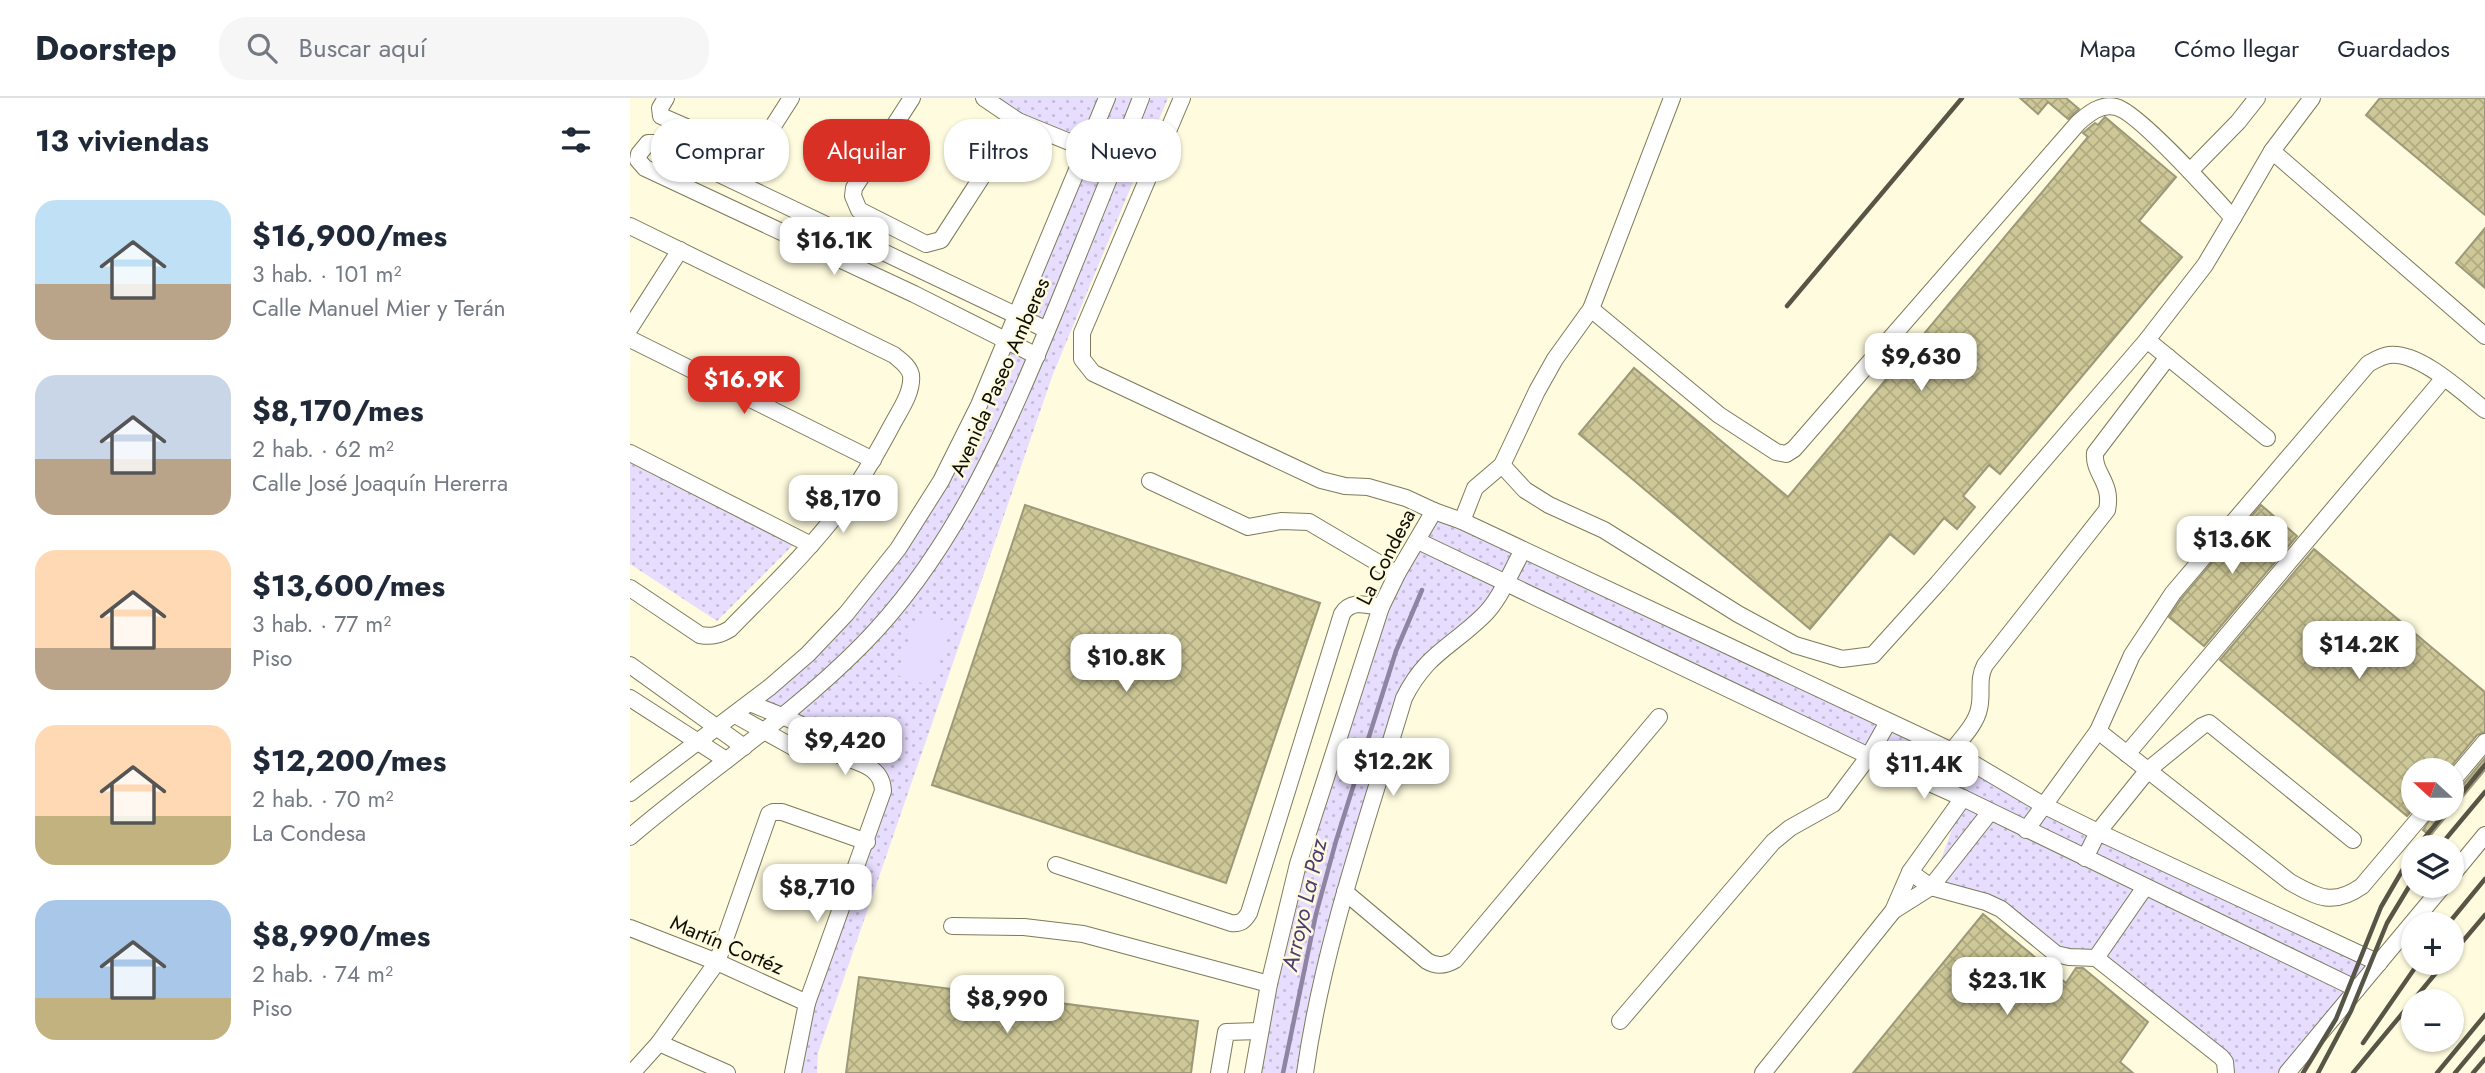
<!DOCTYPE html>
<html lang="es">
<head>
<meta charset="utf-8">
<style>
  :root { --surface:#fff; --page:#f6f6f7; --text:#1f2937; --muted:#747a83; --line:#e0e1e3; --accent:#d93025 }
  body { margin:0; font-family:Jost,sans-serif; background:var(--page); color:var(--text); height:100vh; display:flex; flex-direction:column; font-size:26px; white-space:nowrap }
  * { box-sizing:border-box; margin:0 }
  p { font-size:23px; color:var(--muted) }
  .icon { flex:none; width:38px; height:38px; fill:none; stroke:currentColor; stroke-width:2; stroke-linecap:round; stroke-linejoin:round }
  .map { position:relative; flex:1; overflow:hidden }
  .panel { display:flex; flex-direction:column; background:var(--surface); width:630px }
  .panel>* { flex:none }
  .top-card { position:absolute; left:21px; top:21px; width:665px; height:63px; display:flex; gap:14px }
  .needle { width:46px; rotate:291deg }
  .fabs { position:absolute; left:1771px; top:660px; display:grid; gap:14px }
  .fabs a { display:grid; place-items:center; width:63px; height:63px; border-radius:50%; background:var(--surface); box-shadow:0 2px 5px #0004; font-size:35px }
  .price { position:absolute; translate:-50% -60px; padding:0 16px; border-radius:14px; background:#fff; color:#222; font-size:23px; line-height:46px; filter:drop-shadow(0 2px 4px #0008) }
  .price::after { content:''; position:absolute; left:50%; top:42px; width:21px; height:16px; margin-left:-10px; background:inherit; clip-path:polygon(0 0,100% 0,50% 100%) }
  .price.active { background:var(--accent); color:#fff }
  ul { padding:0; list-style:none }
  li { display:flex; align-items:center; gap:21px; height:175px; padding:0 35px }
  li span { display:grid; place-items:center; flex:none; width:196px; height:140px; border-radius:21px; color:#555 }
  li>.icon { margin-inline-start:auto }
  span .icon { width:84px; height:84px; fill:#fffc; stroke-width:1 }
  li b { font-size:30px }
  h2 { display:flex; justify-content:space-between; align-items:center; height:84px; padding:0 35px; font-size:30px }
  .chip { padding:0 24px; border-radius:28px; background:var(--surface); box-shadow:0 2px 5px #0004; font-size:24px; line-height:63px }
  .chip.active { background:var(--accent); color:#fff }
  header { display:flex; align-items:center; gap:42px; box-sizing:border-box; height:98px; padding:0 35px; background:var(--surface); border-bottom:2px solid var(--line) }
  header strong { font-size:33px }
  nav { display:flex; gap:38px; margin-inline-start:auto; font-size:24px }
  .search { width:490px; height:63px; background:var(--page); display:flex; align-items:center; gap:18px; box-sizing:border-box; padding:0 24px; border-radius:28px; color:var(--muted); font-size:26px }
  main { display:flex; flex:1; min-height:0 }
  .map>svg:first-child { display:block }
</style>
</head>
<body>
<header>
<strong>Doorstep</strong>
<div class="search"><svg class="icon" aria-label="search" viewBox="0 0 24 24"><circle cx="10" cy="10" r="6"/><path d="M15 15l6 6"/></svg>Buscar aquí</div>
<nav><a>Mapa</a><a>Cómo llegar</a><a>Guardados</a></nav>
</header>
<main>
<section class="panel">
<h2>13 viviendas<svg class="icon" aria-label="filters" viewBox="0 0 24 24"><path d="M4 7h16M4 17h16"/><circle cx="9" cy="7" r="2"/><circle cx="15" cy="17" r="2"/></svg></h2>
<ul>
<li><span style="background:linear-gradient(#bfe0f5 60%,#b9a48a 0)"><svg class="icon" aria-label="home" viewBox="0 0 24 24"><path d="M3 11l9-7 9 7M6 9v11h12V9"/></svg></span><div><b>$16,900/mes</b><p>3 hab. · 101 m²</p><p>Calle Manuel Mier y Terán</p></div></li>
<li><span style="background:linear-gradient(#c9d6e8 60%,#b9a48a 0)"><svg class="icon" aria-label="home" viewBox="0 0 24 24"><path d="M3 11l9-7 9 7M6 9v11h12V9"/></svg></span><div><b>$8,170/mes</b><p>2 hab. · 62 m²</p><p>Calle José Joaquín Hererra</p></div></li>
<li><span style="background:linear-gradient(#ffd9b3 70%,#b9a48a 0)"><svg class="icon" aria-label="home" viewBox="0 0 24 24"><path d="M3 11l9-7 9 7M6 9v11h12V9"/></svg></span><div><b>$13,600/mes</b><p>3 hab. · 77 m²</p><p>Piso</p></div></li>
<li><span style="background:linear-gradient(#ffd9b3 65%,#c2b280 0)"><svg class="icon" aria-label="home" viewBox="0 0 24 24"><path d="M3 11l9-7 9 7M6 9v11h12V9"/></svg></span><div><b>$12,200/mes</b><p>2 hab. · 70 m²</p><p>La Condesa</p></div></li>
<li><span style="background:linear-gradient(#a9c7e8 70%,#c2b280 0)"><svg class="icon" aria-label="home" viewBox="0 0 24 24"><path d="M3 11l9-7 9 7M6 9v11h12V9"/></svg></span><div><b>$8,990/mes</b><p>2 hab. · 74 m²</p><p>Piso</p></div></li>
</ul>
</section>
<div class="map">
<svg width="1855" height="975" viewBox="0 0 1855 975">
  <defs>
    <pattern id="park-dots" width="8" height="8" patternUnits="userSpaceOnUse" patternTransform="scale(1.75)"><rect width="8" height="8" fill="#e7ddfe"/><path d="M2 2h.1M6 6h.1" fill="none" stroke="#c5bcd8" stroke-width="1.8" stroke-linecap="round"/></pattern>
    <pattern id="building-cross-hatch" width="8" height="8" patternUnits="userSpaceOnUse" patternTransform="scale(1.75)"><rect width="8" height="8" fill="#cec898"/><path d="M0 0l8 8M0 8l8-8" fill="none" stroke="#b0ab81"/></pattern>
  </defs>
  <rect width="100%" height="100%" fill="#fefbde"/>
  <g fill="url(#park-dots)">
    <path d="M354,0H538L423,276L188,955L187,975H163L237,744L249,676L120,605L178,556L270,448L376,243L407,257L417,233L386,218L456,50Z"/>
    <path d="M0,365L164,446L87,523L0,466Z"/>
    <path d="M804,413L1749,865L1657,975H1596V971L1466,860L1439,859L1371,811L1301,789L1333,701L876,484L774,600L675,975H623L639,886L751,509Z"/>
  </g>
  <path fill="#e7ddfe" d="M289,515L322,525L301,588L267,577Z"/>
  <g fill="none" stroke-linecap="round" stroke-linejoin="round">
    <path stroke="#8f85a2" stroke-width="4.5" d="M653,975L686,816L706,743L766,553L792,492"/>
  </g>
  <g fill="url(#building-cross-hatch)" stroke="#9d9978" stroke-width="2">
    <path d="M1390,0H1436L1449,11L1438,21L1418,4L1408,16Z"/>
    <path d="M1750,0H1855V117L1736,17Z"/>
    <path d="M1475,19L1546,79L1509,123L1552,159L1370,376L1359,367L1333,398L1345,409L1327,431L1314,420L1284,456L1260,436L1180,531L949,336L1004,270L1158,399L1458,39L1453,35L1465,25L1468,27Z"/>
    <path d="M1855,130V190L1826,165Z"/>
    <path d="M395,407L690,505L596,785L302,687Z"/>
    <path d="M1631,407L1667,438L1574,548L1539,519L1551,501Z"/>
    <path d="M1684,451L1855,594V634L1847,637L1818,672H1783L1784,710L1777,718L1590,562Z"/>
    <path d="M1855,660V672L1800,738L1793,732L1808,710H1822V693L1830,690Z"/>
    <path d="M1353,816L1436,885L1446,870H1453L1518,924L1490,964L1503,975H1223Z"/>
    <path d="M229,879L568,923L561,975H216Z"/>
  </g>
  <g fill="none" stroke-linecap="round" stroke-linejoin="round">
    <defs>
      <g id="minor">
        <path d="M36,0L30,10L31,18L119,56L129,50L161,0"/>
        <path d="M282,0L224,90L223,98L229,112L296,146L311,142L388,23"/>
        <path d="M354,0L388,23L486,63"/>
        <path d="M552,0L452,235V261L463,275L691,382L715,388L738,389L776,400L804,413"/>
        <path d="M1682,0L1642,53L1855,238"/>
        <path d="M1560,73L1608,24L1627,0"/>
        <path d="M1603,120L1642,53"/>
        <path d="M0,128L264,257C271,263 279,268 281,277C283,294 270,312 262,327C247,355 231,383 212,409C179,453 139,491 100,531C90,537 82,539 70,537L0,490"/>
        <path d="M0,230L50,152"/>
        <path d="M0,241L243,362"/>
        <path d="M1517,242L1637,340"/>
        <path d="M407,258L284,196L15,70L8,62L9,56L18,45H24L417,232"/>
        <path d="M0,355L181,447"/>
        <path d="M872,367L895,392L919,407L974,432L1108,516L1165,547L1212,561L1243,557L1308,485L1517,242L1575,167L1603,120C1584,99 1508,14 1486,9C1471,5 1458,16 1448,25L1164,351L1156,356L1146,354L1089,317L961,211"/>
        <path d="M520,383L618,429L651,423L679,424L767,476"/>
        <path d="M832,423L845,390L872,367L907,293L925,261L961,211L1042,0"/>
        <path d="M788,443L1239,658L1333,700L1727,891"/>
        <path d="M0,567L114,649"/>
        <path d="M0,600L96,662"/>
        <path d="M120,605C140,614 167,622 185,635C193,641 197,650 205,655C225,665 252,666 253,693L177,905L163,975"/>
        <path d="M105,617L170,653L182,655L202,653"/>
        <path d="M1322,653C1331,641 1346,626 1349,611C1353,595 1347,582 1355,567L1477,412C1483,384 1463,376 1465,355L1538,259"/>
        <path d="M1497,656L1814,280"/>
        <path d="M1822,683L1855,644"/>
        <path d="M0,695L140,589L178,556L216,516L268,451L311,383L349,307L477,0"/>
        <path d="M1798,710L1732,788C1704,808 1688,800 1660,784L1468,633L1502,557L1543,495L1738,266C1745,262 1751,258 1759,257C1789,253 1832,294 1855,312"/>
        <path d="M1396,732L1468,633"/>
        <path d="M0,739C76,674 161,619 232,547C326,452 378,327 428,206C456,137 484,69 511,0"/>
        <path d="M1455,760L1468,734L1518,672L1572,628L1579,625L1723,742"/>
        <path d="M426,767L601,825C611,826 614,823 619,815L712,516C721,501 737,507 751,509"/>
        <path d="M1280,774L1301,789L1356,804L1371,811L1426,856L1439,859L1466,860L1591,959L1595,964L1596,975"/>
        <path d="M1822,777L1855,737"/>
        <path d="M715,794L797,863C807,869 815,868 825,862L1029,619"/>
        <path d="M1263,813L1301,789L1360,714"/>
        <path d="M322,828L394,829L453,836L639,886"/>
        <path d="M0,830L87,864L177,905"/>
        <path d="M1466,860L1515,789"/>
        <path d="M990,923L1143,744L1160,730L1203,706L1239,658L1258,624"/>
        <path d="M29,945L97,975"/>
        <path d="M2,975L29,945L87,864L139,716L143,714H152L237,744"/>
        <path d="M589,975L596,934L630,933"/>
        <path d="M623,975L639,886L668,766L751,509L767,476L804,413L832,423L1322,653L1413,707L1468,734L1749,865"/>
        <path d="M675,975C693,847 737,724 774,600C796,556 820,550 853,518C870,502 881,473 893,452"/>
        <path d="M1133,975L1263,813L1280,774L1333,700"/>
        <path d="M1657,975L1813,788"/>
      </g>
    </defs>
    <use href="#minor" stroke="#7e7a5a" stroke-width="18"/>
    <use href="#minor" stroke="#fff" stroke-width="16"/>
    <g stroke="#575545" stroke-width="4.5">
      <path d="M1157,208L1332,0"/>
      <path d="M1822,707L1855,667"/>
      <path d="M1787,749L1819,710"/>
      <path d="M1809,749L1855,694"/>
      <path d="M1818,826L1855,781"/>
      <path d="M1822,856L1855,817"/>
      <path d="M1733,945L1789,864"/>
      <path d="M1673,975L1706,921L1751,809L1783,754"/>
      <path d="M1688,975L1721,913L1757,825L1783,782"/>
      <path d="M1723,975L1815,864"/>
      <path d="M1807,975L1855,917"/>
      <path d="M1825,975L1855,939"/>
      <path d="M1843,975L1855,961"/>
    </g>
  </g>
  <g text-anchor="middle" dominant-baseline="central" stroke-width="5" stroke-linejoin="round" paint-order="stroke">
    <g font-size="21" fill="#0e0d03" stroke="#fefbde">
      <text transform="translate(370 279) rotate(-66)">Avenida Paseo Amberes</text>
      <text transform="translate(756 459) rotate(-63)">La Condesa</text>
      <text transform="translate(97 847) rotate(23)">Martín Cortéz</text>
    </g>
    <g font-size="23" font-style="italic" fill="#4f3b73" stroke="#fefbde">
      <text transform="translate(674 807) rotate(-77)">Arroyo La Paz</text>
    </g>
  </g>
</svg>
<div class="fabs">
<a><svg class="needle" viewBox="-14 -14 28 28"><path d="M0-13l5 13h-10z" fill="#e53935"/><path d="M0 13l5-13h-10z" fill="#747a83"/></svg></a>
<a><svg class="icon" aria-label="layers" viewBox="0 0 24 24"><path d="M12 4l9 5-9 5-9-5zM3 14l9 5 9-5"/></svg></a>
<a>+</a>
<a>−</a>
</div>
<b class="price" style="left:204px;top:179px">$16.1K</b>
<b class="price" style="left:1291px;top:295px">$9,630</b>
<b class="price active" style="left:114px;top:318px">$16.9K</b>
<b class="price" style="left:213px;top:437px">$8,170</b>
<b class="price" style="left:1602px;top:478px">$13.6K</b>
<b class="price" style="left:1729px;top:583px">$14.2K</b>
<b class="price" style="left:496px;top:596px">$10.8K</b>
<b class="price" style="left:215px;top:679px">$9,420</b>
<b class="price" style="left:763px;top:700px">$12.2K</b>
<b class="price" style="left:1294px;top:703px">$11.4K</b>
<b class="price" style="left:187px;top:826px">$8,710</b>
<b class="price" style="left:1377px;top:919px">$23.1K</b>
<b class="price" style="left:377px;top:937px">$8,990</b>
<div class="top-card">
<a class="chip">Comprar</a>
<a class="chip active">Alquilar</a>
<a class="chip">Filtros</a>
<a class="chip">Nuevo</a>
</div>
</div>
</main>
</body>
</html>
